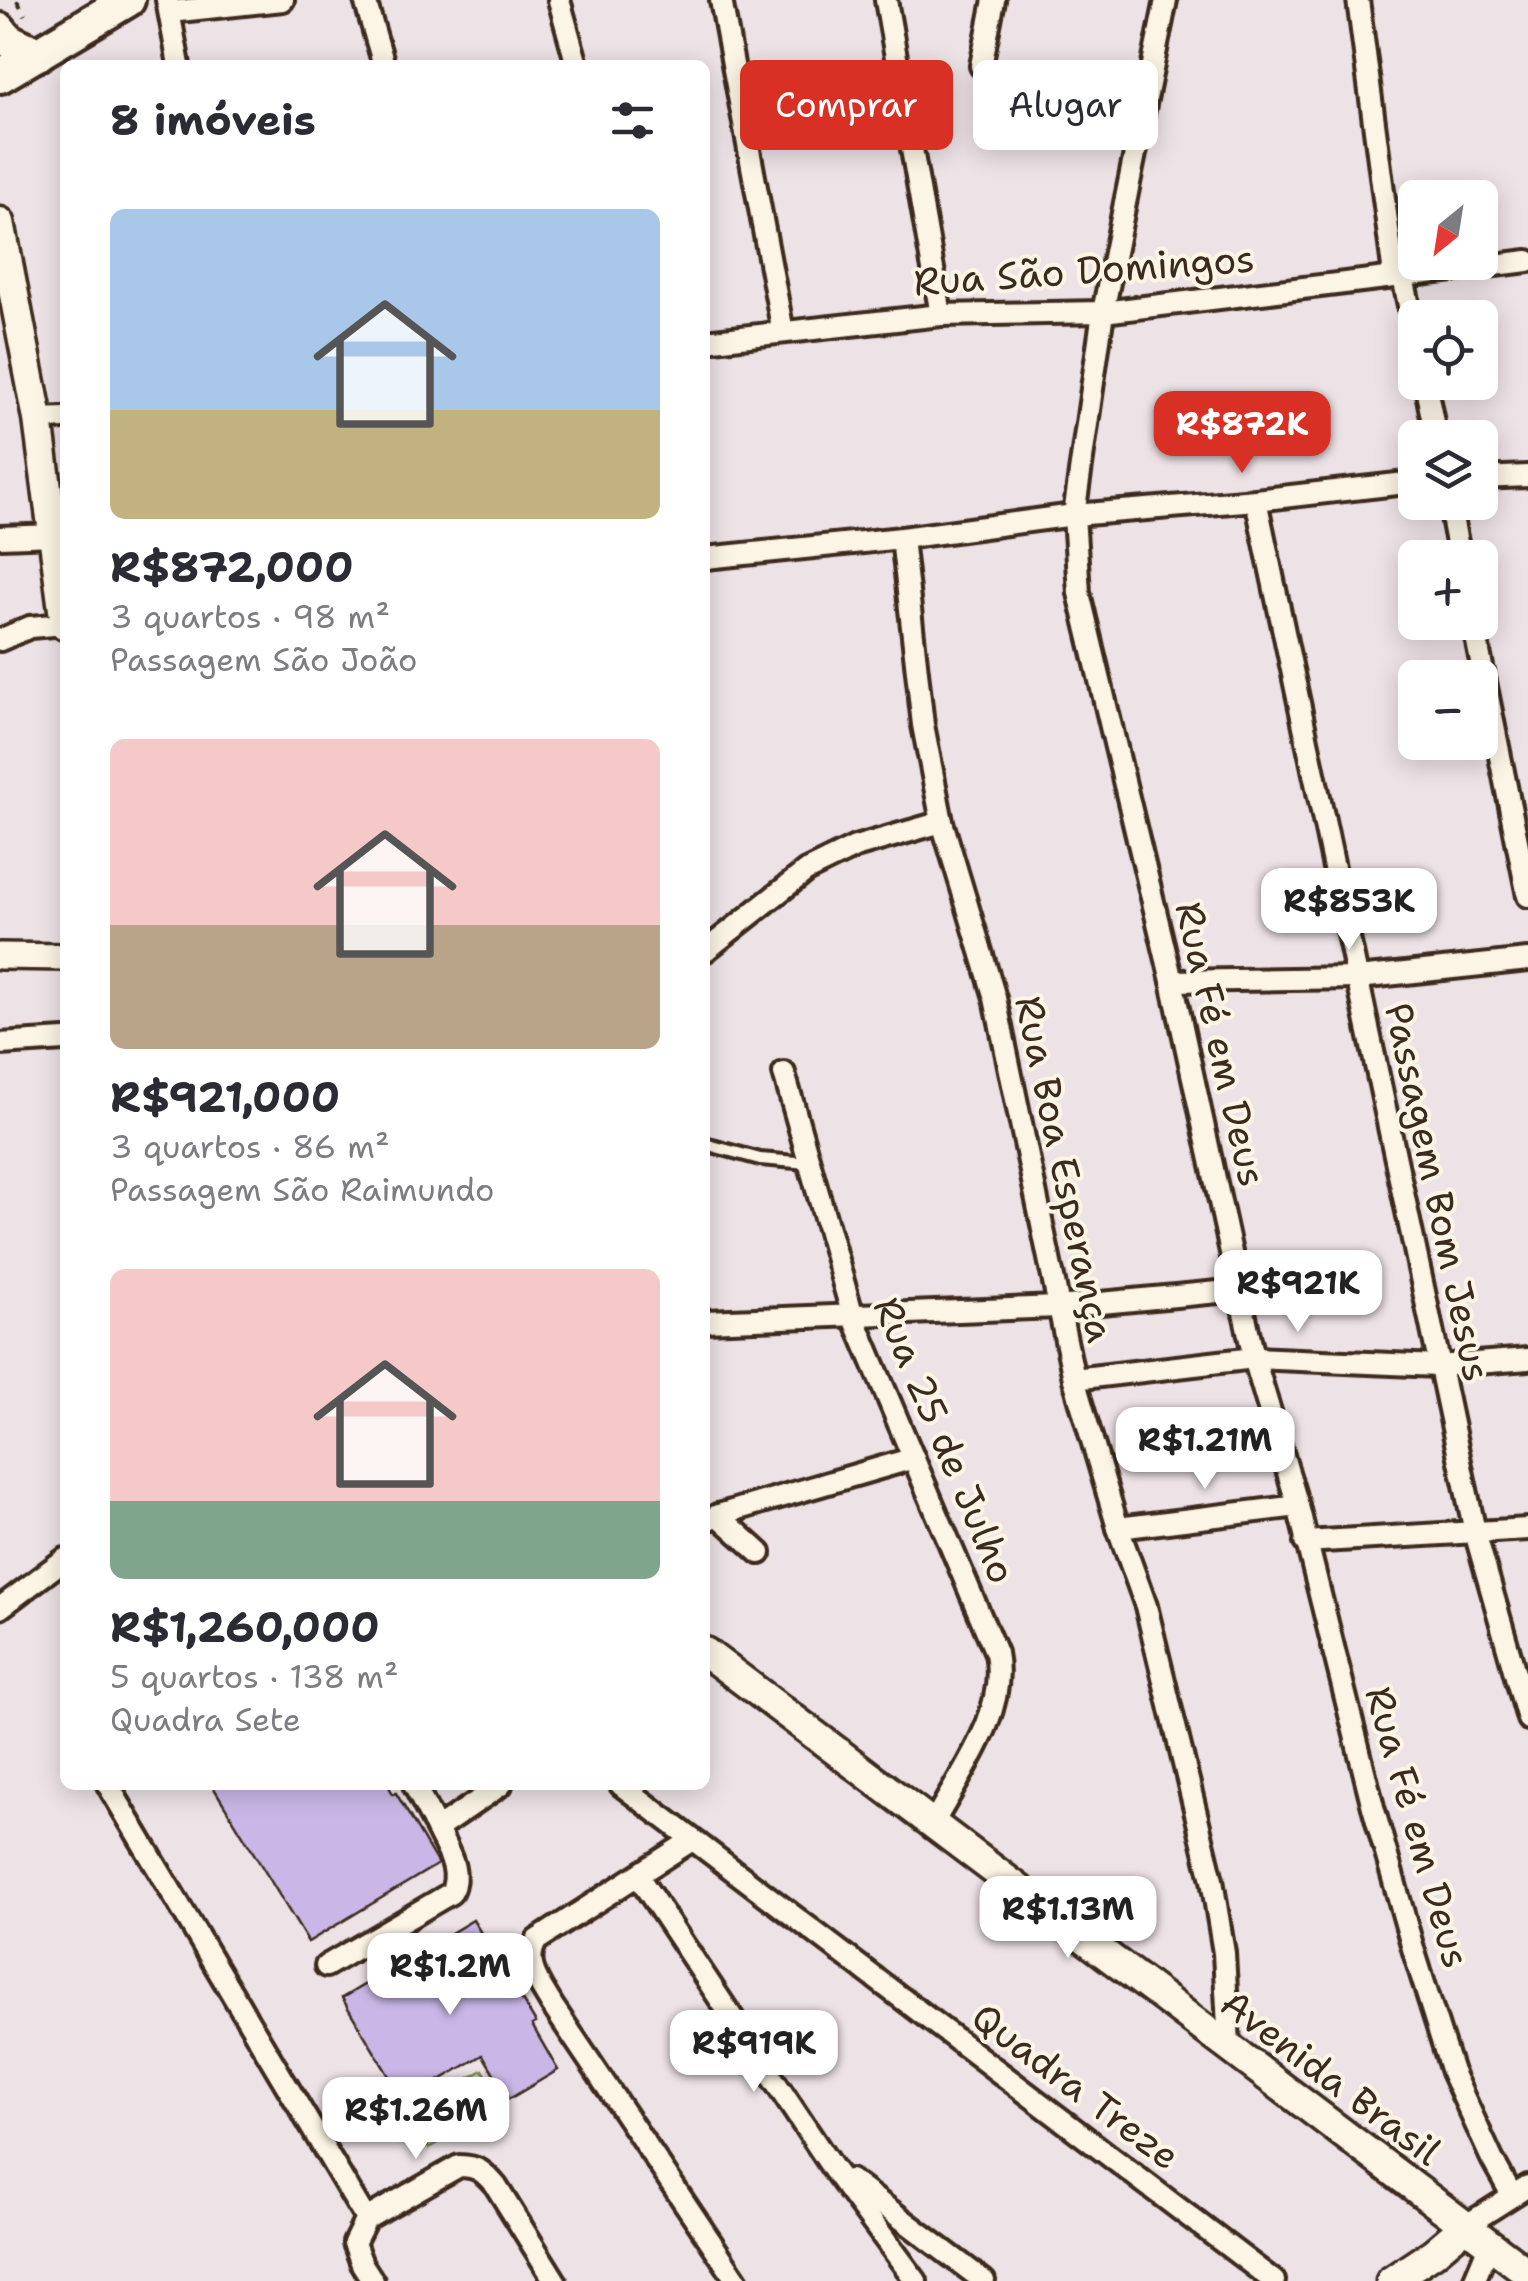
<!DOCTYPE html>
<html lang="pt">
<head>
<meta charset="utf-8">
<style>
  :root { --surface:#fff; --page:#f2f2f3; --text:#2b2b33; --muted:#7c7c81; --accent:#d93025 }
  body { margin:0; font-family:"Shantell Sans",sans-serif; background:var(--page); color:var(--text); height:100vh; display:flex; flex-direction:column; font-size:38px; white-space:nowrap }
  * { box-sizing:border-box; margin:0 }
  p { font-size:32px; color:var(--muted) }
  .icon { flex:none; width:55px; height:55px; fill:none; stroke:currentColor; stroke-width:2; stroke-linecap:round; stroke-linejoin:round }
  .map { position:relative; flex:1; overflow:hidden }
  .panel { position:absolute; left:60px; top:60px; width:650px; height:1730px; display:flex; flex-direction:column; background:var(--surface); border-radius:15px; box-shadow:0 5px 25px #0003 }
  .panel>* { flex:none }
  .hud { position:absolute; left:740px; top:60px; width:638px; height:90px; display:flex; gap:20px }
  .needle { width:65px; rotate:210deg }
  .fabs { position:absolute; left:1398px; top:180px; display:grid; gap:20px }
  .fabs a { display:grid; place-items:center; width:100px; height:100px; border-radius:15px; background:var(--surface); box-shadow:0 5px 25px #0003; font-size:50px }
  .price { position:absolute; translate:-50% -85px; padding:0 22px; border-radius:20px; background:#fff; color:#222; font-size:32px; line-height:65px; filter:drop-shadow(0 2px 5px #0008) }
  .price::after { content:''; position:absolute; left:50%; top:60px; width:30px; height:22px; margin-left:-15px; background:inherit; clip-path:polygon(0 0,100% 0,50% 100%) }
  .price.active { background:var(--accent); color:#fff }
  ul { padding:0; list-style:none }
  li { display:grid; align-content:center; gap:20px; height:530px; padding:0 50px }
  li span { display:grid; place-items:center; height:310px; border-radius:15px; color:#555 }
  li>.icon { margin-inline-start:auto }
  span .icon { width:180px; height:180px; fill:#fffc; stroke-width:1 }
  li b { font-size:42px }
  h2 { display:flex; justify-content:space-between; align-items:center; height:120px; padding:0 50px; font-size:42px }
  .pill { padding:0 35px; border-radius:15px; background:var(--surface); box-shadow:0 5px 25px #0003; font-size:35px; line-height:90px }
  .pill.active { background:var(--accent); color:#fff }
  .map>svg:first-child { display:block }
</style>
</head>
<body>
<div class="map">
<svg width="1528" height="2281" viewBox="0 0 1528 2281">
  <rect width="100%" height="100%" fill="#ede2e6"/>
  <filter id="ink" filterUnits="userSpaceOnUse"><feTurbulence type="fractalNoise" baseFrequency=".01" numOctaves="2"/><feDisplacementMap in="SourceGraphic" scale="20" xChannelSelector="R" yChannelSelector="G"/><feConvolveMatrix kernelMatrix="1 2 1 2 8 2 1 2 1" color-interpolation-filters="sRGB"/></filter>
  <g filter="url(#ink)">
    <path fill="#c5eaa5" stroke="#808a62" stroke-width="2.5" d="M483,2070L504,2104L429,2148L409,2114Z"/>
    <g fill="#cab7e8" stroke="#3b2a1e" stroke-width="2.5">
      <path d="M212,1785H388L393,1794L396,1793L438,1864L308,1942Z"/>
      <path d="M473,1920L536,2023L532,2025L558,2070L509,2099L483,2055L404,2101L342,1998Z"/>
    </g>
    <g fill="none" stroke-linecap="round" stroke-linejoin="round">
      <defs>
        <path id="service" d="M705,1144L760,1159L808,1163"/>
        <g id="minor">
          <path d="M167,0L179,65"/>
          <path d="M365,0L384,65"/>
          <path d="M559,0L577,65"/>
          <path d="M721,0L783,332"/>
          <path d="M886,0L941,315"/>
          <path d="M1166,0L1103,312L1074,515L1079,593L1172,981L1254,1358L1298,1506L1373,1807L1414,1952L1452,2072L1492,2159L1512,2195"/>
          <path d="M1358,0L1394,275"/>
          <path d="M170,12L283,0"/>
          <path d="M981,66L994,0"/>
          <path d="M1403,277L1415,334"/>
          <path d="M705,341L941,315L1103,312L1528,261"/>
          <path d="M1425,382L1436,438"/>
          <path d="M38,419L65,418"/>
          <path d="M1480,478L1528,476"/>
          <path d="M1256,500L1475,1532L1528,1719"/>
          <path d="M1449,502L1460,558"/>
          <path d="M0,537L55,535"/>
          <path d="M902,538L923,725L942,822L995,998L1074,1379L1118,1528L1146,1606L1212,1880L1224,1953L1229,2045"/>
          <path d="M705,558L902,538L1074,515L1256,500L1415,482"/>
          <path d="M1473,622L1528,896"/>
          <path d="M0,640L30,627L65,624"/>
          <path d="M705,951L806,871L855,847L942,822"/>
          <path d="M1172,981L1358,978L1528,960"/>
          <path d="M0,1044L65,1040"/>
          <path d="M784,1073L852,1313L996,1653C1008,1713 960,1773 933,1824"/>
          <path d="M705,1321L1058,1307L1240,1290"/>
          <path d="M1074,1379L1254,1358L1438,1366L1528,1359"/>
          <path d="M718,1515L760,1553"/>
          <path d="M705,1521L718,1515L914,1458"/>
          <path d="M1118,1528L1298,1506"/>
          <path d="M1305,1542L1528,1529"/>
          <path d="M0,1608L65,1559"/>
          <path d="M108,1785L366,2219"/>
          <path d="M414,1785L437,1829L501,1785"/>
          <path d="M621,1785L1274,2281"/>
          <path d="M692,1840L537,1940C522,1963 540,1984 552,2005L737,2281"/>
          <path d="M638,1876L833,2169L916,2281"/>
          <path d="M326,1966L451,1893C462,1870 447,1851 437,1829"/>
          <path d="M850,2180L984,2281"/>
          <path d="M1465,2226L1528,2186"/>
          <path d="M373,2281L362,2264L354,2243L366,2219L459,2166C478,2166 484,2172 496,2186L555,2281"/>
          <path d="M1474,2281L1490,2243"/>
        </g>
        <path id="tertiary" d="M0,956L65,957"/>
        <g id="secondary">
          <path d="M0,222L38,419L65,625"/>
          <path d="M705,1652L1528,2273"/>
          <path d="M1391,2281L1433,2253L1465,2226"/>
        </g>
        <g id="primary">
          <path d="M0,30L8,40L38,54"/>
          <path d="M0,76L128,0"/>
        </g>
      </defs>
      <use href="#service" stroke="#3b2a1e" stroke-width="18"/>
      <use href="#minor" stroke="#3b2a1e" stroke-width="28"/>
      <use href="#tertiary" stroke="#3b2a1e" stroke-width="32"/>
      <use href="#secondary" stroke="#3b2a1e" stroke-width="35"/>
      <use href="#primary" stroke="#3b2a1e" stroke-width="40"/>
      <path stroke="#3b2a1e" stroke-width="4" stroke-dasharray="8 8" stroke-linecap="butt" d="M17,0L25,15"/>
      <use href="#service" stroke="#fcf5e5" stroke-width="10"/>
      <use href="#minor" stroke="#fcf5e5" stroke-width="20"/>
      <use href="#tertiary" stroke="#fcf5e5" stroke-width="25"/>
      <use href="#secondary" stroke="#fcf5e5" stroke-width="28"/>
      <use href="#primary" stroke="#fcf5e5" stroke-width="32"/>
    </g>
  </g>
  <g text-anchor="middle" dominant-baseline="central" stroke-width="8" stroke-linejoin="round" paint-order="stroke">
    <g font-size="38" fill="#3b2a1e" stroke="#fcf5e5">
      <text transform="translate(1084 270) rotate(-4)">Rua São Domingos</text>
      <text transform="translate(1221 1044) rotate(77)">Rua Fé em Deus</text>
      <text transform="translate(1065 1169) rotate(78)">Rua Boa Esperança</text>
      <text transform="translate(1438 1192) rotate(78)">Passagem Bom Jesus</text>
      <text transform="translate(945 1440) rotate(67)">Rua 25 de Julho</text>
      <text transform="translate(1418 1827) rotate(74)">Rua Fé em Deus</text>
      <text transform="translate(1331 2077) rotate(37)">Avenida Brasil</text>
      <text transform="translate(1076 2086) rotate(37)">Quadra Treze</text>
    </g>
  </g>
</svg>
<div class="fabs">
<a><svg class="needle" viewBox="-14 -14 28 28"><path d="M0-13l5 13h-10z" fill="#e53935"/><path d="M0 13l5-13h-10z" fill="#7c7c81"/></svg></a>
<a><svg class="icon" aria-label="locate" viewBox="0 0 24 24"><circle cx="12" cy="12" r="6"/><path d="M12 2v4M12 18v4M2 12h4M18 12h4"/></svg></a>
<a><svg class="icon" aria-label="layers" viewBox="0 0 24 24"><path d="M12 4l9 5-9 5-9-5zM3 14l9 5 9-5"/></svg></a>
<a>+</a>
<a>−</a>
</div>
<b class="price active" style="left:1242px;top:476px">R$872K</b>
<b class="price" style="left:1349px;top:953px">R$853K</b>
<b class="price" style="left:1298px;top:1335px">R$921K</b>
<b class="price" style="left:1205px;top:1492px">R$1.21M</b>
<b class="price" style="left:1068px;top:1961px">R$1.13M</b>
<b class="price" style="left:450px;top:2018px">R$1.2M</b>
<b class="price" style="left:754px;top:2095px">R$919K</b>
<b class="price" style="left:416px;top:2162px">R$1.26M</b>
<div class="hud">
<a class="pill active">Comprar</a>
<a class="pill">Alugar</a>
</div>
<section class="panel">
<h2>8 imóveis<svg class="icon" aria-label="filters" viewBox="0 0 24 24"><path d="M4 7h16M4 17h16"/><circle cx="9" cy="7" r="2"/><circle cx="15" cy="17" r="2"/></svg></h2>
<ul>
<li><span style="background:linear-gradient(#a9c7e8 65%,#c2b280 0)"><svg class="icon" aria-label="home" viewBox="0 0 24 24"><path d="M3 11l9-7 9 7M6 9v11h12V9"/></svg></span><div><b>R$872,000</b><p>3 quartos · 98 m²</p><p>Passagem São João</p></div></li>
<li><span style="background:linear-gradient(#f6c9c9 60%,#b9a48a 0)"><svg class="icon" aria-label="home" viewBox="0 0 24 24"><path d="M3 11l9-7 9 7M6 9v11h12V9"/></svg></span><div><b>R$921,000</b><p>3 quartos · 86 m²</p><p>Passagem São Raimundo</p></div></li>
<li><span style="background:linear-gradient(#f6c9c9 75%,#7fa58c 0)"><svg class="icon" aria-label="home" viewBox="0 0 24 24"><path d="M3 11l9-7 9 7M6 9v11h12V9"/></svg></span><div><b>R$1,260,000</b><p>5 quartos · 138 m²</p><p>Quadra Sete</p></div></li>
</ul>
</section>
</div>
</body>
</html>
